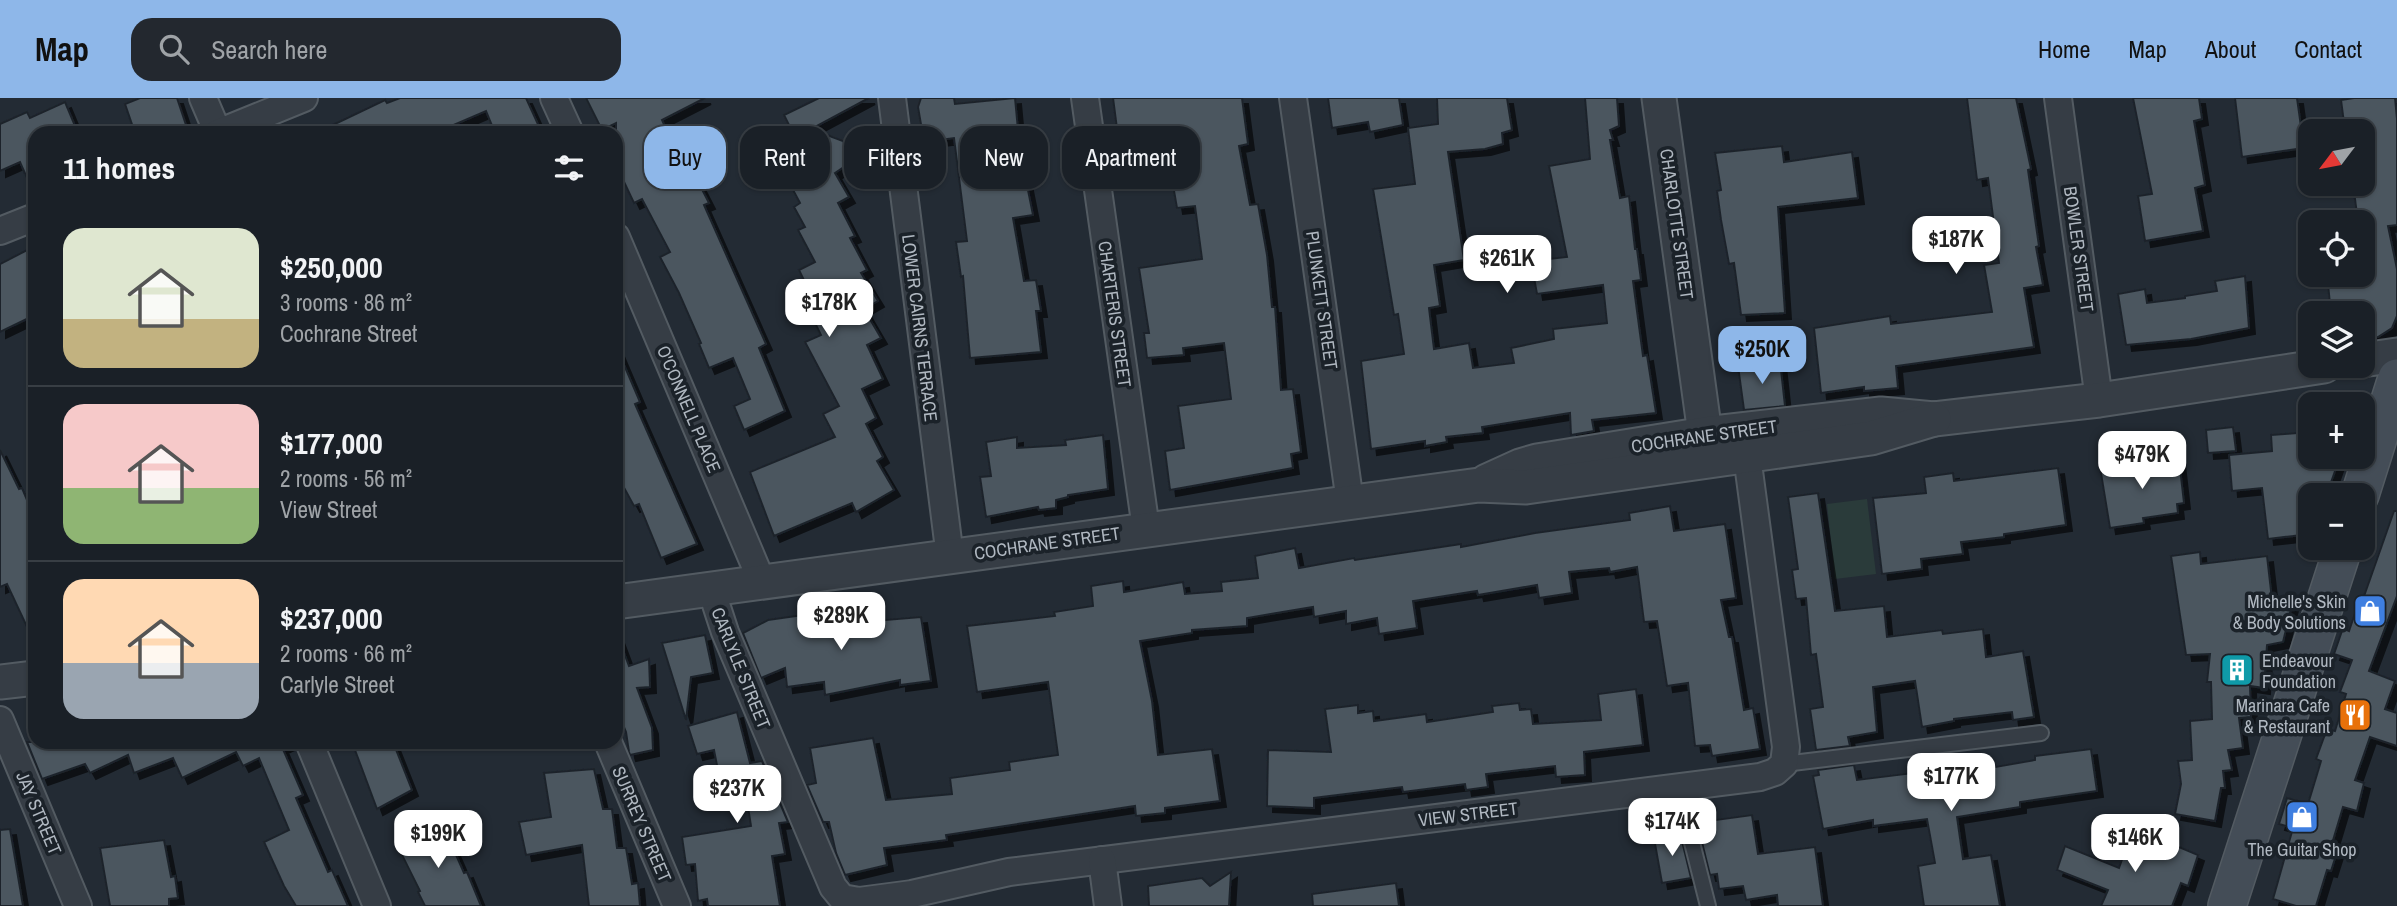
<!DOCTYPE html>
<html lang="en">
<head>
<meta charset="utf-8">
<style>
  :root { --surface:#1a2027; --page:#23282f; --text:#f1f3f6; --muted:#9fa3a7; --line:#383e44; --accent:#8eb7e9 }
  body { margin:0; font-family:"Archivo Narrow",sans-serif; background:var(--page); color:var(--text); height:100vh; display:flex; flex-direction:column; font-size:26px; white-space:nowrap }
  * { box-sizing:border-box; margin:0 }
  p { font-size:23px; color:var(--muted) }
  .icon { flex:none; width:38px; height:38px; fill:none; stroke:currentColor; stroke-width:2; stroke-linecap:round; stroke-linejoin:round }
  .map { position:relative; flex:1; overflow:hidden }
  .details { position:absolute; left:28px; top:28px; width:595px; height:623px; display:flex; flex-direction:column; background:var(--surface); border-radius:21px; box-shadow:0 2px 5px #0004,0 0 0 2px var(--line) }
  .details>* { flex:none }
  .top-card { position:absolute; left:644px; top:28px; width:665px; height:63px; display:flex; gap:14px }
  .needle { width:46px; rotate:238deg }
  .controls { position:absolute; left:2298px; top:21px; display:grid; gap:14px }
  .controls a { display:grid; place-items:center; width:77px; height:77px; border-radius:14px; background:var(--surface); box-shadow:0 2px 5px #0004,0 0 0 2px var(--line); font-size:35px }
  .price { position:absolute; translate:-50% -60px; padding:0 16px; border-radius:14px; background:#fff; color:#222; font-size:23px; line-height:46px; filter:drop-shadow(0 2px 4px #0008) }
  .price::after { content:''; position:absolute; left:50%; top:42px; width:21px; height:16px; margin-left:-10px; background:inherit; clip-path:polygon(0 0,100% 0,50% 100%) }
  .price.current { background:var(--accent); color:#111 }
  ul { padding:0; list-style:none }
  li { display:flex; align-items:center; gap:21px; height:175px; padding:0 35px }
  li+li { border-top:2px solid var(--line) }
  li span { display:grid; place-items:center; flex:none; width:196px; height:140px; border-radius:21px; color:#555 }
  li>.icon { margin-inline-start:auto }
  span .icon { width:84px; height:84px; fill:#fffc; stroke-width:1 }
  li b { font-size:30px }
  h2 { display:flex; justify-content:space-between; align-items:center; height:84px; padding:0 35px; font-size:30px }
  .pill { padding:0 24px; border-radius:21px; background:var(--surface); box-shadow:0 2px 5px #0004,0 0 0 2px var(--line); font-size:24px; line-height:63px }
  .pill.current { background:var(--accent); color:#111 }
  header { display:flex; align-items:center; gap:42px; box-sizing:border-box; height:98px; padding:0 35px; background:var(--accent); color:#111 }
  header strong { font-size:33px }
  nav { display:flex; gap:38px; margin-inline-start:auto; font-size:24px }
  .search { width:490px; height:63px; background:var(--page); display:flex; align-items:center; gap:18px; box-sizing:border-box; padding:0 24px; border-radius:21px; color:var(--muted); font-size:26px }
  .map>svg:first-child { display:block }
</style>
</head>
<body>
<header>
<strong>Map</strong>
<div class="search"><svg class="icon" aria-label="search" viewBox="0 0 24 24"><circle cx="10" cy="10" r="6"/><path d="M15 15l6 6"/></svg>Search here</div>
<nav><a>Home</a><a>Map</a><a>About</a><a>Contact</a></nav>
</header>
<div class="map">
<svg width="2397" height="808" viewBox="0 0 2397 808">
  <defs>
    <filter id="shadow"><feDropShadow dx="6" dy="6" stdDeviation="0" flood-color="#0009"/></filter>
  </defs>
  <rect width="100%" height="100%" fill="#232b34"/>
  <path fill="#2a3b3a" d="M1867,401L1876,476L1835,481L1827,406Z"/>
  <g fill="#4b565f" stroke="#1d242b" stroke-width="2" filter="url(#shadow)">
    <path d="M140,0H177L186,27L163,35H135L125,6Z"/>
    <path d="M400,0H526L542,35H495L486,13L435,35H316L385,2L387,5Z"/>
    <path d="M586,0H705L662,22L680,63L686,60L709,105L704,107L766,246L759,250L785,313L744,332L734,308L750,301L733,260L709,270L699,246L701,245L679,195L660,159L670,154L642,101L634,105L616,67V25L602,32Z"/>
    <path d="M819,0H869L811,31L843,43L854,62L835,75L849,99L838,105L855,138L850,140L867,172L861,175L878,203L864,211L881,240L867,247L883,281L862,291L876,320L866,326L883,359L877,363L894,392L856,414L852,405L774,438L750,374L835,339L823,316L839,308L805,244L821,237L807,209L815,205L799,172L815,164L798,132L805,129L794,109L800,105L777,62L800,49L784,17Z"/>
    <path d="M921,0H954L955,6L1015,0L1018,32H1016L1033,117L1013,120L1024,183L1036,182L1041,213H1036L1041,254L970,260L963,178L961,179L956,144L967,143L954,40L924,44L918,9Z"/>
    <path d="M1113,0H1242L1248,46L1239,48L1250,107L1258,106L1267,157L1272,209H1275L1281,292L1293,291L1301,354L1291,356L1293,370L1170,392L1165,353L1184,350L1178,308L1231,301L1224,245L1183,250L1184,257L1147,260L1144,235H1149L1139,170L1202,161L1195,108L1177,110L1170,70L1123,77Z"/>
    <path d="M1328,0H1399L1403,27L1370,34L1368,24L1332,30Z"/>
    <path d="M1437,0H1507L1512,32L1502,35L1503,46L1485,51L1448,54L1464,162L1434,167L1440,208L1429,210L1434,251L1469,245L1473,270L1514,265L1511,250L1554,241L1553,231L1607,225L1603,187L1537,196L1531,163L1567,159L1549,68L1590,61L1585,0H1617L1619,28L1610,32L1613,42H1610L1620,100L1629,98L1635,151H1637L1641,182L1633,183L1643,258L1647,257L1656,315L1592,322L1594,333L1571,337L1570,315L1482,329L1483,335L1446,339L1447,344L1425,348V343L1371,351L1361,263L1404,256L1398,216L1394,217L1373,91L1415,86L1408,30L1438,26Z"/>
    <path d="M1967,0H2016L2031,71L2028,72L2039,148L2036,149L2043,187L2024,190L2034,249L1896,268L1898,290L1864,293V289L1821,295L1814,230L1890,218L1891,226L1992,214L1984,167L1999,165L1988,80L1977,82Z"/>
    <path d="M2133,0H2199L2202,21L2194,23L2205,87L2195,90L2203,133L2145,143L2138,98L2152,96Z"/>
    <path d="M2235,0H2297L2304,50L2242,59Z"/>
    <path d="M2354,0H2395L2397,21V127L2388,128L2397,171V218L2392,230L2378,239L2362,240V215H2331L2327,177H2362V124H2358L2353,86H2362V33H2345L2341,2Z"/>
    <path d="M65,4L78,35H35V98L20,64L0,73V26L27,14L30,20Z"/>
    <path d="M1782,48L1784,64L1852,54L1858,100L1778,109L1785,215L1741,217L1734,165L1729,166L1721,122L1717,93L1721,92L1715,55Z"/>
    <path d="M35,148V217L0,234V166Z"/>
    <path d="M2245,178L2249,230L2191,241L2126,247L2118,196L2145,191L2147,205L2185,200V198L2217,193L2215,183Z"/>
    <path d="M616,248L640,304L635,306L697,446L661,460L639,406L634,408L616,375Z"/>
    <path d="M1780,263L1785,308L1744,312L1738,268Z"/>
    <path d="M2233,329L2236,353L2208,355L2206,332Z"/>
    <path d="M2310,334V359H2340L2329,390L2314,391L2315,397L2306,398L2310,436L2268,441L2262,390L2232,393L2229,357L2272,353L2271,337Z"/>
    <path d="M1103,337L1108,391L1068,397V399L1056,402V410L1039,412L1038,409L986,419L980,379L991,378L986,344L1017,339V350L1066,347L1065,342Z"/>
    <path d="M0,352L19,391L22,390L35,421V546L7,486L0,489Z"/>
    <path d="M2179,361L2184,405L2177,406L2178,415L2143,420L2144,425L2110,430L2100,369L2134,364V367Z"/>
    <path d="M2058,370L2066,427L2004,436V439L1961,444L1963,456L1921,461L1922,471L1882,476L1873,400L1926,395L1924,379L1953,375L1954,383Z"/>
    <path d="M1818,395L1835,513L1884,508L1887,539L1942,532L1943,536L1983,531L1986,559L2023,553L2034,619L2013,622L2012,614L1954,621V623L1922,629L1915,583L1873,589L1877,634L1848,639L1850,648L1816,652L1810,611L1823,609L1816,556L1811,557L1806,500L1796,501L1792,472L1798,471L1788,399Z"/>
    <path d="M1670,408L1674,433L1725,426L1736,500L1721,502L1729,539H1732L1744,612L1753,610L1760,651L1712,658L1710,647L1695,648L1688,585L1667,588L1657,523L1644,524L1637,469L1610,474L1609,470L1569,474L1572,495L1539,500L1537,487L1478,497L1477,493L1413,503L1417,530L1379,536L1377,520L1346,526V513L1314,519L1313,509L1247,520V528L1192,532V535L1140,543L1152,603L1158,657L1212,651L1220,703L1165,710V715L1136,718L1135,708L946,737L947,742L884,750L887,767L845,777L836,755L829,724H823L807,687L816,685L810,650L873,640L886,702L952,696L950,680L1010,672L1009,664L1058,657L1048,584L977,594L967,528L1055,518L1054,514L1093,508L1091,488L1123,483L1124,494L1183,484L1185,496L1222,493L1221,484L1258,480L1255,458L1295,450L1299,470L1354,460L1355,462L1461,446V449L1535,435L1630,422L1629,415Z"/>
    <path d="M2394,413H2397V498L2369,573L2395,583L2385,611L2397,615V648L2370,639L2355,682L2364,685L2357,713L2343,709L2331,749L2338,751L2331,773L2327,772L2316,808H2296L2273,801L2293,730L2279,726L2287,700L2308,706L2321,663L2316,661L2327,631L2335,633L2346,596L2340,594L2352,562L2334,556L2343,530L2349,533L2360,500L2363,501Z"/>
    <path d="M2200,454L2201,466L2267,458L2273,510L2292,507L2283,544L2267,547L2264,590L2250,588L2251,619L2239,620L2243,650L2228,652L2232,672L2223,673L2225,690H2221L2215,723L2175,716L2181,686L2178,663L2192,662L2190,623L2212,621L2211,584H2207L2210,556L2186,557L2171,458Z"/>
    <path d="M848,514L850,529L885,522L921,519L931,583L900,587V582L825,597L824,584L787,589L785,570L761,580L743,535L768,522L810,516L811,522Z"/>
    <path d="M705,537L713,575L691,579L686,622L662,545Z"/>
    <path d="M616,539H618L629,568L649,561L650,589L637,590L652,630L653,652L630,657L629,654L626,634L616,610Z"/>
    <path d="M1636,591L1643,647L1584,654L1585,677L1556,679L1555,668L1486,676L1488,689L1466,692L1465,686L1403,694L1402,689L1314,700V710L1267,708L1268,652L1331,654L1325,611L1358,607V615L1373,613L1374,623L1426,616L1427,624L1493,614L1492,608L1519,605L1520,612L1531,611L1533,626L1601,622L1598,596Z"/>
    <path d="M737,614L750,665L762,663L788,724L779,725L785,756L772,758L780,808H708L707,801L698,803L695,766L686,767L682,739L751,728L745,690L722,693L714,652L697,656L688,628Z"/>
    <path d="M27,644H293L282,649L303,697L296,700L328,774L332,772L348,808H296L284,788L264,744L289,732L259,660L243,668L236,654L182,680L173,660L134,675L128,657L90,675L85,666L42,681Z"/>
    <path d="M352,644H393L412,692L377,711Z"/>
    <path d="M2091,651L2097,693L2020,704V709L1957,719L1963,761L1991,757L2000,808H1924L1918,768L1935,765L1927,721L1873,728V722L1823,731L1813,678L1819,677L1818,672L1854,667L1857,682L1913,675L1914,683L2035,662V658Z"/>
    <path d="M594,671L603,711H612L617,750H626L632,786L638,785L640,808H589L582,747L526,757L519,724L551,719L544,675Z"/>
    <path d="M1752,717L1758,756L1815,749L1823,808H1778L1777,797L1746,802L1743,788L1719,791L1717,776L1710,777L1699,732L1709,730L1708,723Z"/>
    <path d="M442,725L464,775L467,774L481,808H425L418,794L420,793L397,747Z"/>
    <path d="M10,731L23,808H0V732Z"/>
    <path d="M1680,735L1691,780L1662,785L1654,740Z"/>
    <path d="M2160,741L2198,757L2188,788L2181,785L2172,808H2101L2108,792L2057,772L2065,748L2119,770L2129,742L2155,753Z"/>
    <path d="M164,742L171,779L175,778L178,800L169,801V808H110L100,750Z"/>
    <path d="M1231,774L1229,808H1149L1148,788L1202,780L1210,788Z"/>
    <path d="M1396,785L1399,808H1313L1312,796Z"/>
  </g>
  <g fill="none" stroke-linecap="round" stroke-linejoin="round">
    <defs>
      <g id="service">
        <path d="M1784,666L2041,635"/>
        <path d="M1678,689L1708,808"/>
      </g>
      <g id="minor">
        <path d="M203,0L218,35"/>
        <path d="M554,0L570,35"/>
        <path d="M892,0L950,459"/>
        <path d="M1085,0L1146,431"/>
        <path d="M1293,0L1350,404"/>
        <path d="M2058,0L2099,302"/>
        <path d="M218,35L304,0"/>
        <path d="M0,133L35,119"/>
        <path d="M616,139L762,484"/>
        <path d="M711,491L725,534L833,789L842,800L859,803L912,796L1009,774L1760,679L1775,674L1784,666L1786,649L1747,358"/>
        <path d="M0,622L78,808"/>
        <path d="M309,644L377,808"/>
        <path d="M608,644L677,808"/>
        <path d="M1102,762L1108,808"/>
      </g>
      <g id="tertiary">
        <path d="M1659,0L1705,336"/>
        <path d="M2362,262L2397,257"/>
        <path d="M1487,383L1520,368L1537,363L1705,336L1881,316L1934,321L2099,302L2324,268"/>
        <path d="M616,504L1479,387L1526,389L1871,340L1934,321"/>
        <path d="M0,584L35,580"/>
      </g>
      <g id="secondary">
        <path d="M2360,397L2397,280"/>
        <path d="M2227,808L2343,450"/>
      </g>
    </defs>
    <use href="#service" stroke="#535b62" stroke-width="18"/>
    <use href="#minor" stroke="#535b62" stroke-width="30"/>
    <use href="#tertiary" stroke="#535b62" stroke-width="37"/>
    <use href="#secondary" stroke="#535b62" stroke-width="40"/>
    <use href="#service" stroke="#363d45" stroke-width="14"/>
    <use href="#minor" stroke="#363d45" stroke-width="26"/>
    <use href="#tertiary" stroke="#363d45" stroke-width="33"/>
    <use href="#secondary" stroke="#444d57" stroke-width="37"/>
  </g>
  <defs>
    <symbol id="shop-square" viewBox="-11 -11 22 22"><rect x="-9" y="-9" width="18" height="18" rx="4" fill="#3f7fe0" stroke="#1b2229"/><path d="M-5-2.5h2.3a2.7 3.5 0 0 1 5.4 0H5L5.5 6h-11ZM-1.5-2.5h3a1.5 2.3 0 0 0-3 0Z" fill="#fff"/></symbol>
    <symbol id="building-square" viewBox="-11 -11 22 22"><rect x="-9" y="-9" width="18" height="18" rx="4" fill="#0f9aa8" stroke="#1b2229"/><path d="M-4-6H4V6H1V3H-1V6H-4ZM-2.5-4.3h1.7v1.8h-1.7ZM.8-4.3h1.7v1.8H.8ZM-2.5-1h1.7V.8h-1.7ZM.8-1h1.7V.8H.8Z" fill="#fff"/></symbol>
    <symbol id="restaurant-square" viewBox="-11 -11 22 22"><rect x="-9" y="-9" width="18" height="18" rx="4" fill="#e8710a" stroke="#1b2229"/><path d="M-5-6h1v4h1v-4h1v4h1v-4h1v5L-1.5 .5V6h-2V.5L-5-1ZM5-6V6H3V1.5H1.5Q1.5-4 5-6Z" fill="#fff"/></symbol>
  </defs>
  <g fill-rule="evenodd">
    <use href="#shop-square" x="2351" y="494" width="38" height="38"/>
    <use href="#building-square" x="2218" y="553" width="38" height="38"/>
    <use href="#restaurant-square" x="2336" y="598" width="38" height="38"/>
    <use href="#shop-square" x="2283" y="700" width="38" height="38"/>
  </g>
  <g text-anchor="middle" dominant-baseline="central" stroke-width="7" stroke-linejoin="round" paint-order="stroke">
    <g font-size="18" fill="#b0b8c1" stroke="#1b2229">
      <text transform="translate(1677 126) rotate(82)">CHARLOTTE STREET</text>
      <text transform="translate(2079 151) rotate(82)">BOWLER STREET</text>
      <text transform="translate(1322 202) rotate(82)">PLUNKETT STREET</text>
      <text transform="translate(1115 216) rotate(82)">CHARTERIS STREET</text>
      <text transform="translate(920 230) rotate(83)">LOWER CAIRNS TERRACE</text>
      <text transform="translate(689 311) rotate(67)">O'CONNELL PLACE</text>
      <text transform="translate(1704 338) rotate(-8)">COCHRANE STREET</text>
      <text transform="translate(1047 445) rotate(-8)">COCHRANE STREET</text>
      <text transform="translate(741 570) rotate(68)">CARLYLE STREET</text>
      <text transform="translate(39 715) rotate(67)">JAY STREET</text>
      <text transform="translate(1468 716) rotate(-7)">VIEW STREET</text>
      <text transform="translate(642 726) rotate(67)">SURREY STREET</text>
    </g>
    <g font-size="18" fill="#b0b8c1" stroke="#1b2229" text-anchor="end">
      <text x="2346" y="503">Michelle's Skin<tspan x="2346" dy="21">&amp; Body Solutions</tspan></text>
      <text x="2262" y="562" text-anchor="start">Endeavour<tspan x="2262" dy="21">Foundation</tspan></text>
      <text x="2330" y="607">Marinara Cafe<tspan x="2330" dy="21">&amp; Restaurant</tspan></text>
      <text x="2302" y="751" text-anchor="middle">The Guitar Shop</text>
    </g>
  </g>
</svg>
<div class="controls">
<a><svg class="needle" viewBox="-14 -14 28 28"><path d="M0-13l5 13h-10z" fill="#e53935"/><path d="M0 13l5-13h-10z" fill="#9fa3a7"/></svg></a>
<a><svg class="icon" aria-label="locate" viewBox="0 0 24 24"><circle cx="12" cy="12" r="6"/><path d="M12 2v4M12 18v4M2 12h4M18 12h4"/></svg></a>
<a><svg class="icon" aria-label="layers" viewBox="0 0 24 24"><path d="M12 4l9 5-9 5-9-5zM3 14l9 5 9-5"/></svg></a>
<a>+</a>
<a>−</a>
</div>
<b class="price" style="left:1956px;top:178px">$187K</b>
<b class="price" style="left:1507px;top:197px">$261K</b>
<b class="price" style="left:829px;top:241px">$178K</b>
<b class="price current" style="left:1762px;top:288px">$250K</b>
<b class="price" style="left:2142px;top:393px">$479K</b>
<b class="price" style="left:841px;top:554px">$289K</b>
<b class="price" style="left:1951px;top:715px">$177K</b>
<b class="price" style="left:737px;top:727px">$237K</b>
<b class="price" style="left:1672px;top:760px">$174K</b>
<b class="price" style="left:438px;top:772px">$199K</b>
<b class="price" style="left:2135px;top:776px">$146K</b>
<div class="top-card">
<a class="pill current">Buy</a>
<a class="pill">Rent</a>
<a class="pill">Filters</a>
<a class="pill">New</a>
<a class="pill">Apartment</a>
</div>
<section class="details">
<h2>11 homes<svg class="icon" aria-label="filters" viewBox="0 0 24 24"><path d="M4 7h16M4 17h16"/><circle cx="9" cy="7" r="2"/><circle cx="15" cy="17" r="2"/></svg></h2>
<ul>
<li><span style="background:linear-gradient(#dfe7d0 65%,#c2b280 0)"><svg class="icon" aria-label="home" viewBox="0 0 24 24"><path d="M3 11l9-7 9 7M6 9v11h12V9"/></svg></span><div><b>$250,000</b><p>3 rooms · 86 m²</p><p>Cochrane Street</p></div></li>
<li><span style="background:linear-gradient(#f6c9c9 60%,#8fb573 0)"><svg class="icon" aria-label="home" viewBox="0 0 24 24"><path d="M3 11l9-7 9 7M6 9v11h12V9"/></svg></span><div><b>$177,000</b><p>2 rooms · 56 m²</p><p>View Street</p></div></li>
<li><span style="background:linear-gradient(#ffd9b3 60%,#9aa5b1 0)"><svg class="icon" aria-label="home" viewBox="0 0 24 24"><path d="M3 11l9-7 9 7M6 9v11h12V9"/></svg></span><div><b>$237,000</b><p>2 rooms · 66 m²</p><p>Carlyle Street</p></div></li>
</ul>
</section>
</div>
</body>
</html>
